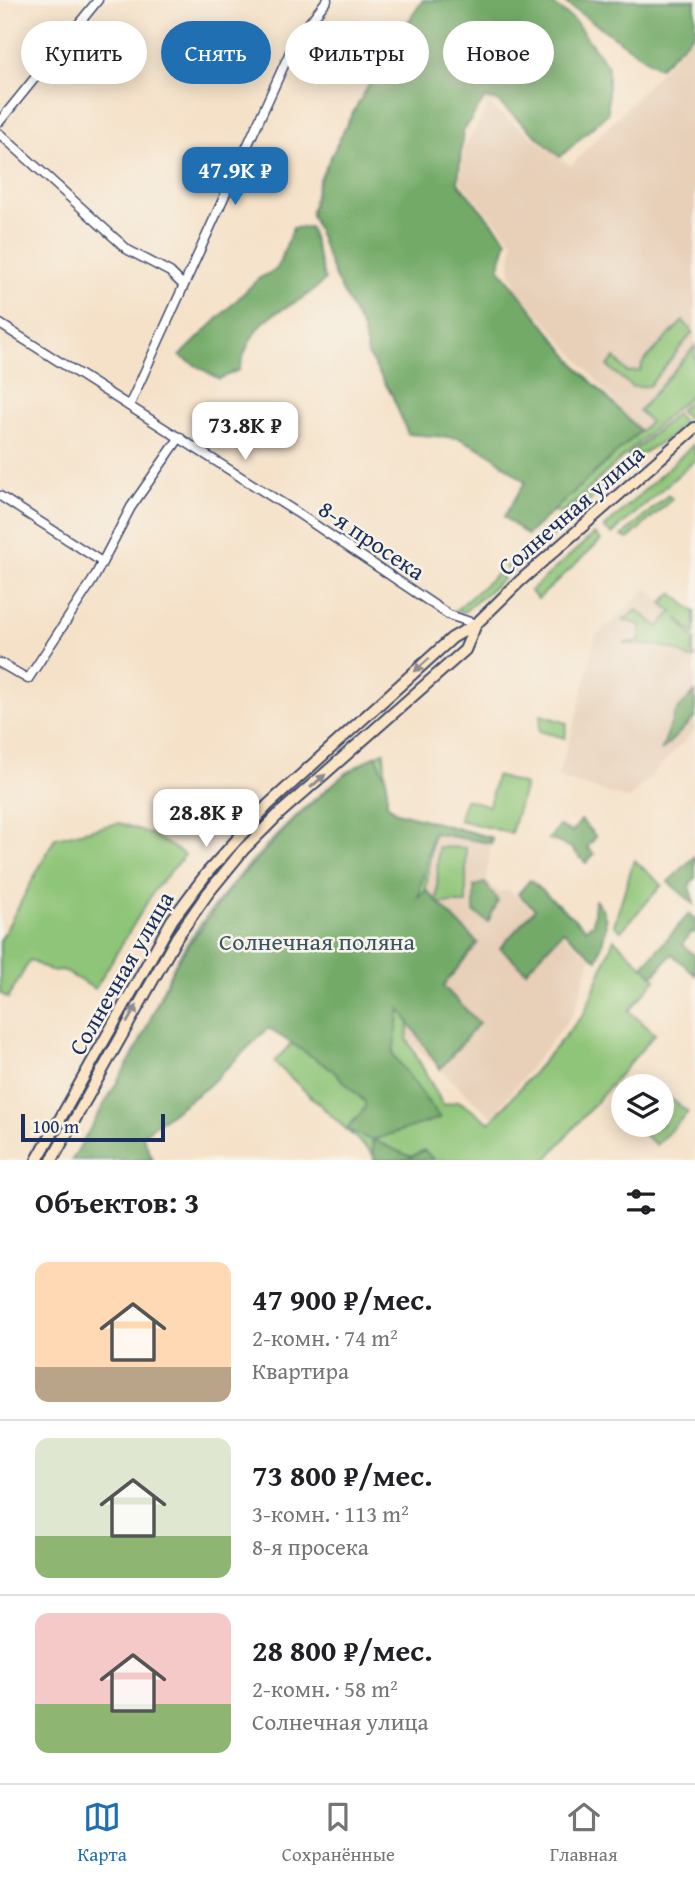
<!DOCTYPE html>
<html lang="ru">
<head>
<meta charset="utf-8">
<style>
  :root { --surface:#fff; --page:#f6f6f6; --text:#202124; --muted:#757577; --line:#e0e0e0; --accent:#1f6fb2 }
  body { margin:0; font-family:"Gentium Book Plus",serif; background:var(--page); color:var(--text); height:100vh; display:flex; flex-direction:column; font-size:26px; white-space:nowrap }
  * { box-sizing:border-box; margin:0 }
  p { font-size:23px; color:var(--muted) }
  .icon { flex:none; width:38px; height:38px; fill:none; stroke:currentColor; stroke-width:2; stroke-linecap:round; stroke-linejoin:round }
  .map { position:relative; height:1160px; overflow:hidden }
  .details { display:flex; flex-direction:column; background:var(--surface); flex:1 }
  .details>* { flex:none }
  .guide { position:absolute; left:21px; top:21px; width:654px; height:63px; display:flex; gap:14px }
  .controls { position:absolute; left:611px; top:1074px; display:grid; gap:14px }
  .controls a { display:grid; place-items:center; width:63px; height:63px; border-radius:50%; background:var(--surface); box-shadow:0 4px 18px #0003; font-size:35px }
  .scale { position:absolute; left:21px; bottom:18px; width:144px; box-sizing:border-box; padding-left:7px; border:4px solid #1b2f5e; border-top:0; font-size:19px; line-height:24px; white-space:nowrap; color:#1b2f5e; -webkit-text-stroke:5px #f7f3e8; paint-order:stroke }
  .price { position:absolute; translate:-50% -60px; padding:0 16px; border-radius:14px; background:#fff; color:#222; font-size:23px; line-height:46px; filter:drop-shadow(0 2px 4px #0008) }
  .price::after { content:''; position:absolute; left:50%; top:42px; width:21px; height:16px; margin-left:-10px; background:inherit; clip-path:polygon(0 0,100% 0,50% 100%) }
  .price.on { background:var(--accent); color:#fff }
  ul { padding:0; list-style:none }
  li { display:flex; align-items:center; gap:21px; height:175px; padding:0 35px }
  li+li { border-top:2px solid var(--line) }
  li span { display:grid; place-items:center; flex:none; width:196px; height:140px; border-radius:14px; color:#555 }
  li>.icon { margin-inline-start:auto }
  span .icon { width:84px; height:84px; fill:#fffc; stroke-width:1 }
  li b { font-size:30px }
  h2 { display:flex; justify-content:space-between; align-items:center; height:84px; padding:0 35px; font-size:30px }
  .chip { padding:0 24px; border-radius:32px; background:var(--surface); box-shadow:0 4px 18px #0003; font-size:24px; line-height:63px }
  .chip.on { background:var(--accent); color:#fff }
  .dock { display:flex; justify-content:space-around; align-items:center; height:98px; border-top:2px solid var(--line); background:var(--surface); font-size:19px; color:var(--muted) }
  .dock a { display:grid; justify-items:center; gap:4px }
  .dock .on { color:var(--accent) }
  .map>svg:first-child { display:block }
</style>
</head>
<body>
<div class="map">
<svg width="695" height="1160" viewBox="0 0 695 1160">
  <rect width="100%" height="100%" fill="#f7f3e8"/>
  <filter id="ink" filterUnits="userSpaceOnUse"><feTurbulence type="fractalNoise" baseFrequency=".0143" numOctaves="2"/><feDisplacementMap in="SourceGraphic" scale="14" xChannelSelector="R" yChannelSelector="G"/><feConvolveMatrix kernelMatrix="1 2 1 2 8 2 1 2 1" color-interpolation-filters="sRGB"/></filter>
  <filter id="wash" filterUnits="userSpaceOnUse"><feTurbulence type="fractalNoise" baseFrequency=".00686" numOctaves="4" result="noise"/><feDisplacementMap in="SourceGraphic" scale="28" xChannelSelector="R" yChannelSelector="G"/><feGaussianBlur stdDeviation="1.57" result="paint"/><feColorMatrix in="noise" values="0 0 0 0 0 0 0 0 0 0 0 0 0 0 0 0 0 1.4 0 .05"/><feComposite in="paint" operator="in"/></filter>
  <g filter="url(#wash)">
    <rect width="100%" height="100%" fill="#f5e1c8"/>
    <g fill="#e7cfb8">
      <path d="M695,35V381L640,431L517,288L510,268L513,241L461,182L464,148L489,105L571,166Z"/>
      <path d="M647,588L695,634V730L629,799L557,778L577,715L596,636Z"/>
      <path d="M433,832L491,843L486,880L499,892L509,890L591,958L574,1012L492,1117L407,1039Z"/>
    </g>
    <g fill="#8fc578" stroke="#557a6b" stroke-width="2">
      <path d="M683,321L693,332L649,386L632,387L607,366L615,358L627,372L640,371L643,362Z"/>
      <path d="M695,346V391L562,513L553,511L650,422L639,411Z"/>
      <path d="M695,395V412L688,419L679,411Z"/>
      <path d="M676,414L684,423L667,439L632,459L628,456Z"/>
      <path d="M695,443V460L612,534L604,528Z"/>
      <path d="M597,485L600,489L582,511L511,572L505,567Z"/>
      <path d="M668,495L672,499L628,539L622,536Z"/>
      <path d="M594,534L601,540L538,599L530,591Z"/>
      <path d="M498,573L503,579L464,612L455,611Z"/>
      <path d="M672,593L695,612V634L677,618L695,640L692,652L695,658L689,659C671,641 646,648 624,643L639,641L641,625L623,620L637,610L659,627L672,612L662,603Z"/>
      <path d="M541,715L567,723L565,738L539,731Z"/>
      <path d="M384,752L387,804L396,812L492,838L491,843L433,833L407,1039L443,1105L459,1101L490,1123L584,1014L614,939L656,979L629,1011L655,1034L546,1160H379L274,1062L292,1043L268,1028L207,1087L142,1135L153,1160H72C96,1122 119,1084 139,1045C152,1018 162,988 176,962C210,901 319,778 384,752Z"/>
      <path d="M496,776L525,785L511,833L459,820L465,799L489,806Z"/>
      <path d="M119,823L151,834L185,855L155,889L95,989L62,970L50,971L30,960L8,998L0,993V941L55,838Z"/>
      <path d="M438,847L466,848V903H437Z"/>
      <path d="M634,860L662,885L621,931L614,925Z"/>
      <path d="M665,1094L688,1112L656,1145L635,1127L662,1125V1097Z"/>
    </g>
    <g fill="#73aa68" stroke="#476c63" stroke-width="2">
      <path d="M423,0H547L574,20L608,67V113L560,157L496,100L484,99L463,132L458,183L507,240L499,268L580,370L640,431L527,535L504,517L525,482L489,453L459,438L408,434L392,395L368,355L363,330L335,277L311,213L318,183L349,120L386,54Z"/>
      <path d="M561,0H695V32L659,68Z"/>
      <path d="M310,227L325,280C284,320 259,301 239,370L219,379L180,356L258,279L277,269L293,228Z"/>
      <path d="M695,692V717L661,751L675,713Z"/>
      <path d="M376,755L387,782V804L396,812L492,838L491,843L433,833L418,898L426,890L478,943L443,986L479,1023L440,1069L400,1009L393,1054L440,1118L373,1140L411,1157L424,1150L434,1160H374L372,1140L346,1130L365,1108V1102L331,1069L268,1028L207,1087L142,1135L153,1160H72L138,1046L177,961L233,885L302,812L342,776Z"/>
      <path d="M581,820L596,837L587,847L594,854L586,863L570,847L549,839L559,826L572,832Z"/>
      <path d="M695,856V878L689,886L694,904L668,882Z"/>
      <path d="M530,880L586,929L593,923L595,900C614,917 603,940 597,960L563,931L526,971L500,948L535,909L518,894Z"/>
      <path d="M485,883L498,901L488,922L474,912V886Z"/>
      <path d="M689,914L695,919V933L692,932L682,944L695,956V975L672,954L653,976L643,966Z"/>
    </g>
  </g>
  <g filter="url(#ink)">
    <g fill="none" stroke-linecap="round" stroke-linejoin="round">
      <defs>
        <g id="minor">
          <path d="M0,121L98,0"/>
          <path d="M0,134L128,250L170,272L183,285"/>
          <path d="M0,324L296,512L449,615L476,624"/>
          <path d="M129,406L295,41L327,0"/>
          <path d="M0,496L102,562"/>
          <path d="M0,663L28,679L93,580L131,507L180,437"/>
        </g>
        <g id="secondary">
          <path d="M37,1160L172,920L207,873L268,805L452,638L476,624L520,581L695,428"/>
          <path d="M52,1160L177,937L208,893L243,850L280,813L465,650L476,624"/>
        </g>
      </defs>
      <use href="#minor" stroke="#3c4a6e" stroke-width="11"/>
      <use href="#secondary" stroke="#3c4a6e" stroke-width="14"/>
      <use href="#minor" stroke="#fff" stroke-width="8"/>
      <use href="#secondary" stroke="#fce5c4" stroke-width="10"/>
    </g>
    <defs><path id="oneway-solid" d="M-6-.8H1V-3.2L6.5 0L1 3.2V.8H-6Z" transform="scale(1.75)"/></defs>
    <g fill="#8c8a91">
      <use href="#oneway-solid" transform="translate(422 665) rotate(138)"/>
      <use href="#oneway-solid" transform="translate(318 781) rotate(-41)"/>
      <use href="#oneway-solid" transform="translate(132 1014) rotate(-60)"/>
    </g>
  </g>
  <g text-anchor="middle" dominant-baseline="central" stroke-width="5" stroke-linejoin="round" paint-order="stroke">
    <g font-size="24" fill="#1b2f5e" stroke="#f7f3e8">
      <text transform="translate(571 510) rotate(-41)">Солнечная улица</text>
      <text transform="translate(372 540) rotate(34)">8-я просека</text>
      <text transform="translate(121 973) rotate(-60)">Солнечная улица</text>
    </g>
    <g font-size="24" fill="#385464" stroke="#f7f3e8">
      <text x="317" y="941">Солнечная поляна</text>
    </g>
  </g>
</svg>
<div class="controls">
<a><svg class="icon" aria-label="layers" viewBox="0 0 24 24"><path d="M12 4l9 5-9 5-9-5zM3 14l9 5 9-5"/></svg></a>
</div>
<div class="scale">100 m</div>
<b class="price on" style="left:235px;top:207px">47.9K ₽</b>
<b class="price" style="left:245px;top:462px">73.8K ₽</b>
<b class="price" style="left:206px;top:849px">28.8K ₽</b>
<div class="guide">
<a class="chip">Купить</a>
<a class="chip on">Снять</a>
<a class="chip">Фильтры</a>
<a class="chip">Новое</a>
</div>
</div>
<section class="details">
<h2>Объектов: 3<svg class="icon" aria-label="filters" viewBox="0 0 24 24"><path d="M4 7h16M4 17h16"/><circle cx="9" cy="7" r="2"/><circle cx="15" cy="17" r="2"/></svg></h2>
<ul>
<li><span style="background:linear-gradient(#ffd9b3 75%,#b9a48a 0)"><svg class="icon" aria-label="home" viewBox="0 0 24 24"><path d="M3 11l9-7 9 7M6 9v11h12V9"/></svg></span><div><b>47 900 ₽/мес.</b><p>2-комн. · 74 m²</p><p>Квартира</p></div></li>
<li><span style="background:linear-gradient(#dfe7d0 70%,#8fb573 0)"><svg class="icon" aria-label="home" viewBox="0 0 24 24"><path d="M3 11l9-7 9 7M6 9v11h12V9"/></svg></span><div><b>73 800 ₽/мес.</b><p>3-комн. · 113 m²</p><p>8-я просека</p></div></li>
<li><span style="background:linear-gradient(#f6c9c9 65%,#8fb573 0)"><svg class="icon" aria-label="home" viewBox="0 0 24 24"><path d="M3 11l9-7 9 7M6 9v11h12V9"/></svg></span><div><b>28 800 ₽/мес.</b><p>2-комн. · 58 m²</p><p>Солнечная улица</p></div></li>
</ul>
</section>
<nav class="dock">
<a class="on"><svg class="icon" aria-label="map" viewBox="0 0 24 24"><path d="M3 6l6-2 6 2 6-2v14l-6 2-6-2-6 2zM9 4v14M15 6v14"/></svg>Карта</a>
<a><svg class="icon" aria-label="saved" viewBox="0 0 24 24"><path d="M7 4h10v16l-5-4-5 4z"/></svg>Сохранённые</a>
<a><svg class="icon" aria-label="home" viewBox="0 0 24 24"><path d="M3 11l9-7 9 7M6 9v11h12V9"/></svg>Главная</a>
</nav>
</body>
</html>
